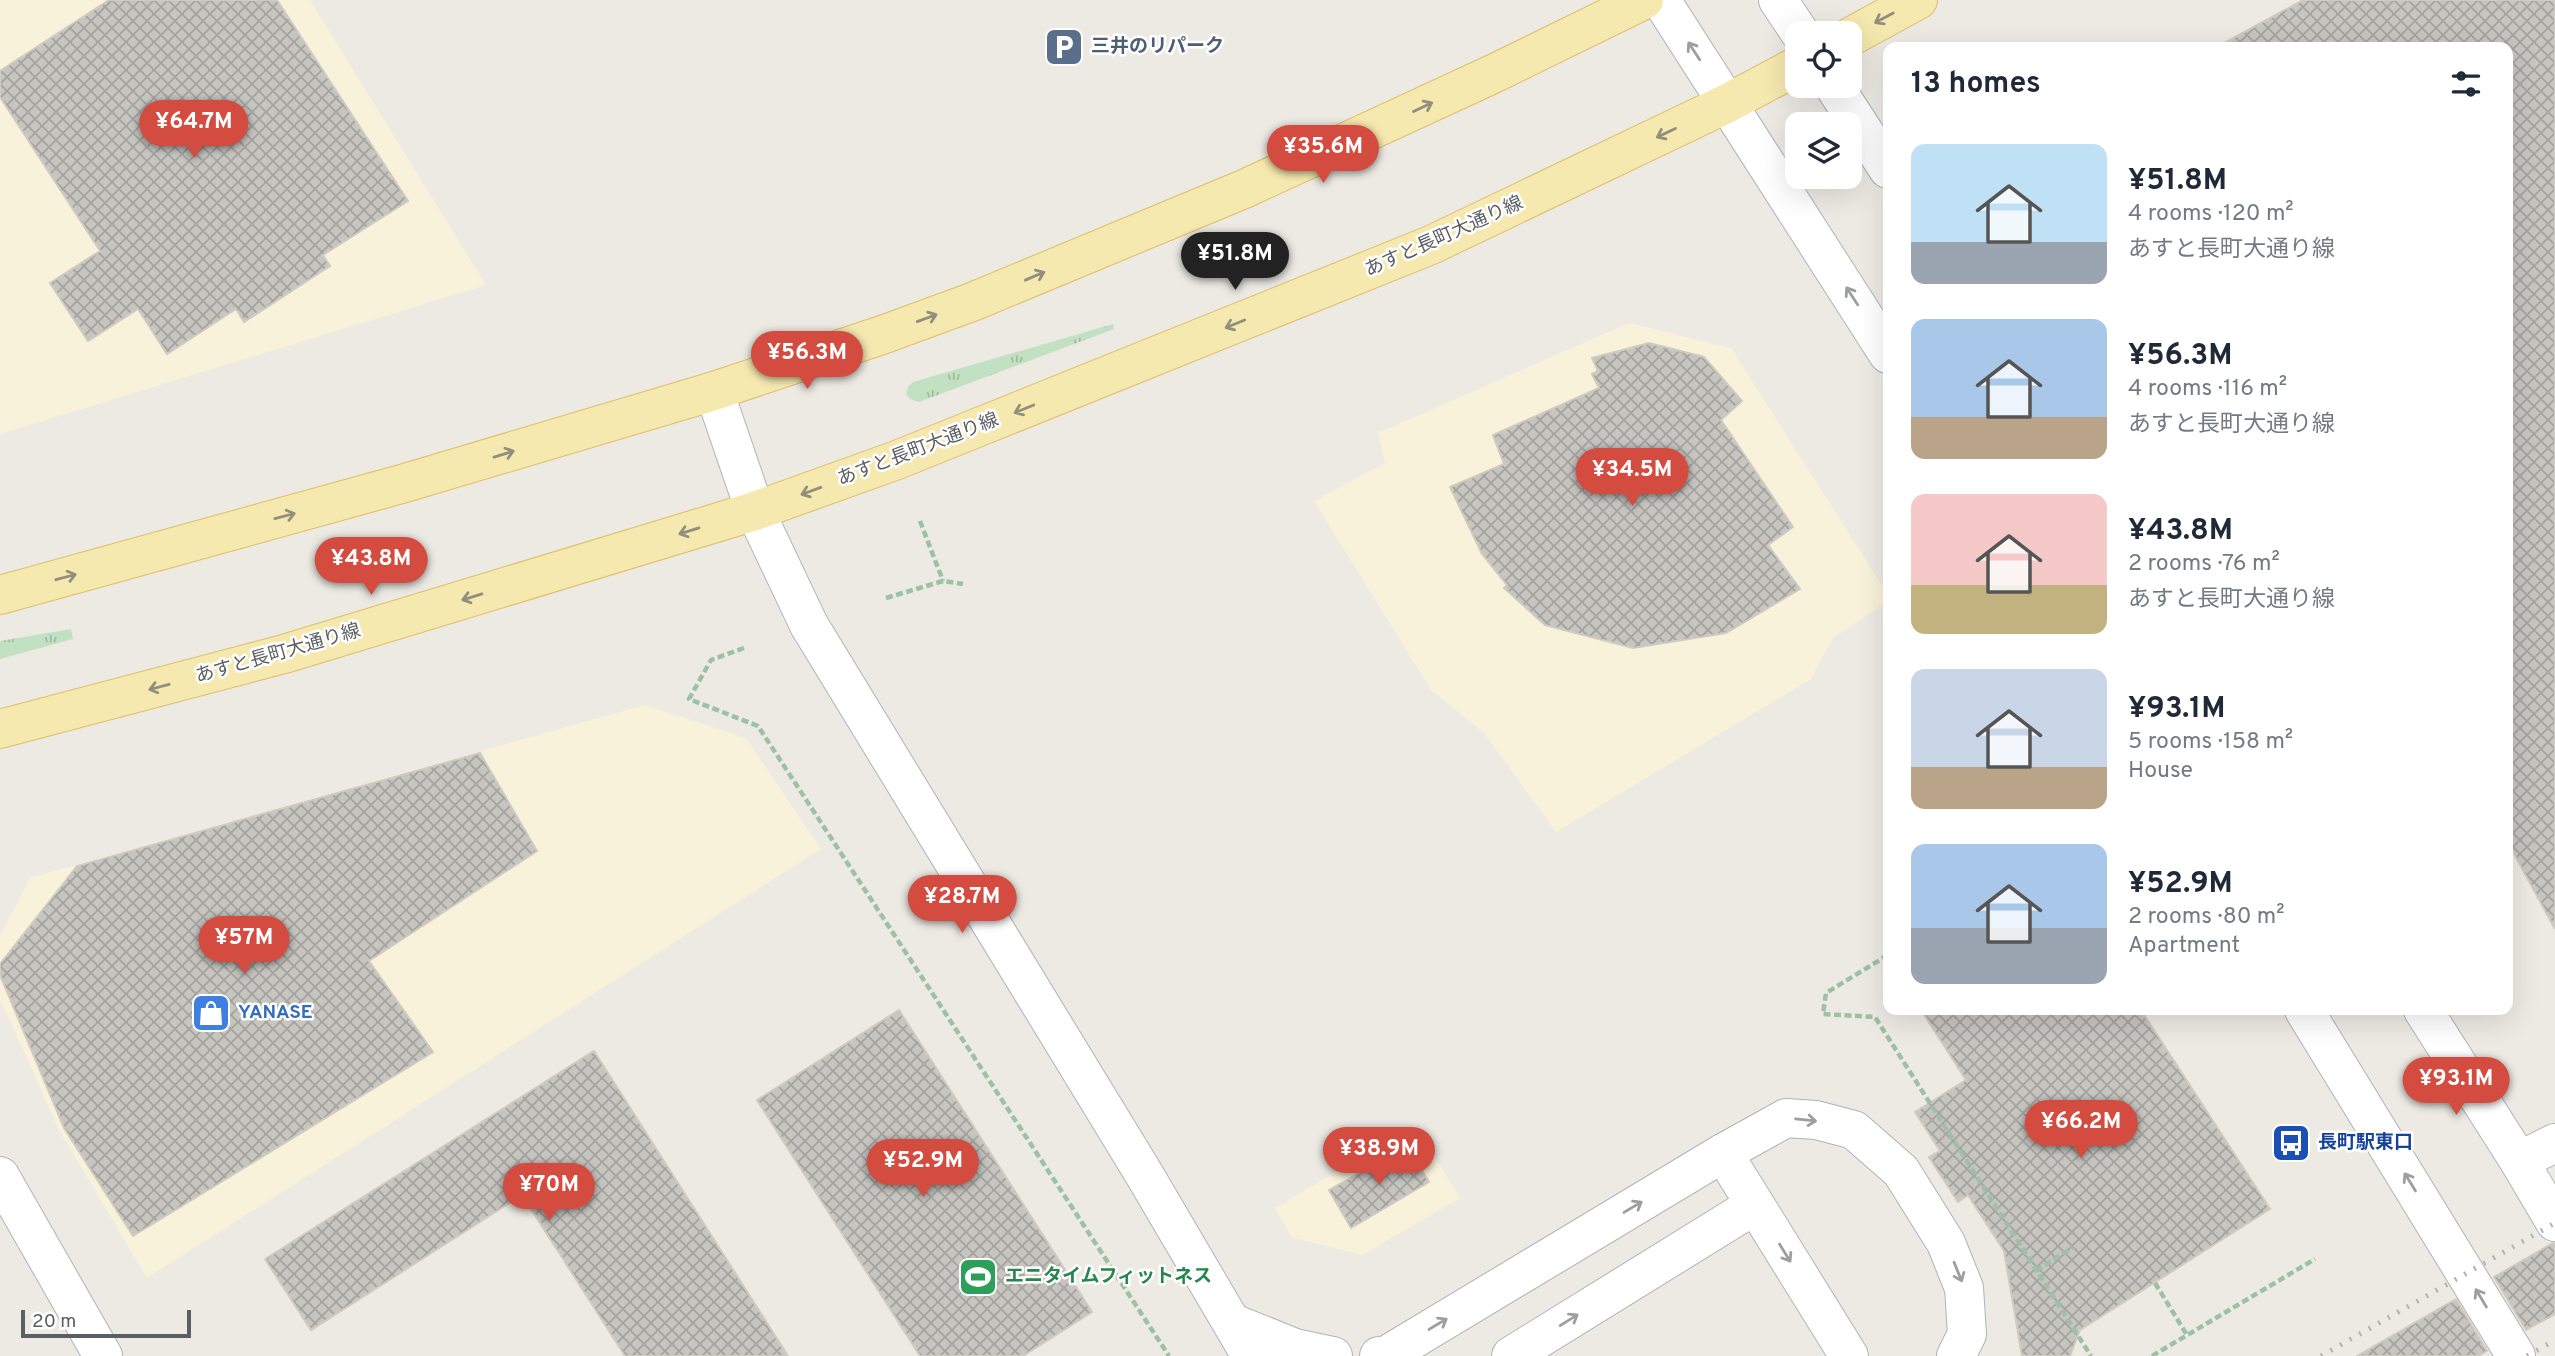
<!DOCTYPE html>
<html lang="en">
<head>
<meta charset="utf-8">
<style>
  :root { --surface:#fff; --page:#f2f2f3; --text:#1f2937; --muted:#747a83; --accent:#d44b40 }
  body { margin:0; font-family:Overpass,"Noto Sans JP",sans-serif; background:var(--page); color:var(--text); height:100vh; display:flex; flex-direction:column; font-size:26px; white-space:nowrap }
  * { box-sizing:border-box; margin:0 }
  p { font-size:23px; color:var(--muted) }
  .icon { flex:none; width:38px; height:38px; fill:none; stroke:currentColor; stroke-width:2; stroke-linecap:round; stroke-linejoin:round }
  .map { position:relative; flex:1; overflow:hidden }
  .details { position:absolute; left:1883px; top:42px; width:630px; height:973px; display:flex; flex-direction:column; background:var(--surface); border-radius:14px; box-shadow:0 7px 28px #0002 }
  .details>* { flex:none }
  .buttons { position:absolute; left:1785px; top:21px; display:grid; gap:14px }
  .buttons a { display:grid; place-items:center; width:77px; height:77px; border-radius:14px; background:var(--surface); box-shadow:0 7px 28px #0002; font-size:35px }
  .scale { position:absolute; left:21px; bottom:18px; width:170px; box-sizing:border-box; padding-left:7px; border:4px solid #5b5e62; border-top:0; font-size:19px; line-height:24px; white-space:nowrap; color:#5b5e62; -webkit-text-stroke:5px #fff; paint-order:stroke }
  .price { position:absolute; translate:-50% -60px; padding:0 16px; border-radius:24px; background:var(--accent); color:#fff; font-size:23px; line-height:46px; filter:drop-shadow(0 2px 4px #0008) }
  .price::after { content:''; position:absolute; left:50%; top:42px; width:21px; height:16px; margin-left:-10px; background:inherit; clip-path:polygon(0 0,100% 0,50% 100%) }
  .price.on { background:#222; color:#fff }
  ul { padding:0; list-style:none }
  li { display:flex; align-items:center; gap:21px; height:175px; padding:0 28px }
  li span { display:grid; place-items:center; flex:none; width:196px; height:140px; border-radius:14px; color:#555 }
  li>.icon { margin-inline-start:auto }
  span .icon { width:84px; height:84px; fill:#fffc; stroke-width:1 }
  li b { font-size:30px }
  h2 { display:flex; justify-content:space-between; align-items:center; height:84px; padding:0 28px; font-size:30px }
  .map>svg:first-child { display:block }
</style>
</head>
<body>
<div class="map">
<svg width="2555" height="1356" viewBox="0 0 2555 1356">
  <defs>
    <pattern id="grass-tufts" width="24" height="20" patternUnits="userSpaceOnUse" patternTransform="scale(1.75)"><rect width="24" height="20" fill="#c2e1c2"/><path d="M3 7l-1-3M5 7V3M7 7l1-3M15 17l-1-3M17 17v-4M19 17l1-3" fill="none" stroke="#a1baa1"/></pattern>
    <pattern id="building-cross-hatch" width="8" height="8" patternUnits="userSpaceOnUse" patternTransform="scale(1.75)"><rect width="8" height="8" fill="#c7c5c0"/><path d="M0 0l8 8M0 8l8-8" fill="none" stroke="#a5a39f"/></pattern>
  </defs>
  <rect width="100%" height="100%" fill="#eceae3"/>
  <g fill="#f9f2da">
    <path d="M0,0H310L486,285L0,434Z"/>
    <path d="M1629,323L1731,348L1888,595V601L1833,638L1811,679L1556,832L1484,733L1431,690L1314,501L1385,463L1378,433Z"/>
    <path d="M645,705L746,738L821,849L147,1278L59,1130L0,999V936L30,878Z"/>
    <path d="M1415,1125L1460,1198L1362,1255L1292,1237L1275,1208Z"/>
  </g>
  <g fill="url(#grass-tufts)">
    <path d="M1113,324L1114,329L919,402L910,399L906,394L908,387L913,382Z"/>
    <path d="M71,629L73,639L0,659V641Z"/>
  </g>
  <g fill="url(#building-cross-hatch)" stroke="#d0cbc2" stroke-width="2">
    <path d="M109,0H277L408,201L323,255L330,266L244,322L236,309L167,354L138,309L88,341L50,283L100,251L0,97V71Z"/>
    <path d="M2303,0H2555V929L2508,843V47H2217Z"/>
    <path d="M1649,343L1704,357L1742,401L1721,420L1793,527L1768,545L1800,589L1726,633L1633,648L1545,625L1504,588L1507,585L1482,554L1450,487L1504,464L1493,435L1599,388L1592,374L1598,371L1592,358Z"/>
    <path d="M480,753L537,851L369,961L433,1052L133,1236L64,1128L0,975V964L77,866Z"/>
    <path d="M899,1010L1092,1312L1023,1356H920L757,1100Z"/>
    <path d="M1921,1010H2141L2270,1209L2080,1330L2070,1356H2022L2004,1251L1968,1195L1958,1202L1929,1157L1940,1151L1915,1112L1966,1080Z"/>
    <path d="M594,1051L788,1356H625L522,1195L311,1330L265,1259Z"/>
    <path d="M1407,1146L1429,1182L1351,1228L1329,1190Z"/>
    <path d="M2553,1243L2555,1244V1314L2526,1330L2494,1277Z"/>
    <path d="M2456,1299L2487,1351L2478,1356H2357Z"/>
  </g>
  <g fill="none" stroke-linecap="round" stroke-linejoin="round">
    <defs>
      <g id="minor">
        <path d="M1661,0L1888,354"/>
        <path d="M1778,0L1800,33"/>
        <path d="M1834,86L1888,169"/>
        <path d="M714,391L755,511L809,625L1144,1174L1251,1356"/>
        <path d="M2304,1010L2516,1356"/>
        <path d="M2423,1010L2519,1161L2555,1222"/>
        <path d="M1723,1153L1849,1356"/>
        <path d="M2519,1161L2555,1143"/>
        <path d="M0,1176L103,1356"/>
        <path d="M1233,1323L1295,1348L1333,1356"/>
        <path d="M1379,1356L1387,1355L1723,1153L1786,1118L1816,1120L1854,1130L1901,1171L1946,1243L1964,1288L1967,1334L1956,1356"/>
        <path d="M1511,1356L1755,1205"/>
      </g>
      <g id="major">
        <path d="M1850,37L1918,0"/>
        <path d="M0,595L405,483L714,391L882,335L972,302L1244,189L1495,73L1644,0"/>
        <path d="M0,729L284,654L755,511L897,460L1431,245L1728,103L1797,66"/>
      </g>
    </defs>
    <use href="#minor" stroke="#b0b3b7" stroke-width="40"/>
    <use href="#major" stroke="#e0bd67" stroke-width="40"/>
    <g stroke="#9cc1a6" stroke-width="4.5" stroke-dasharray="7 3.5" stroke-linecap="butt">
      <path d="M920,521L943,581"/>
      <path d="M886,598L943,581L963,584"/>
      <path d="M744,648L711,660L689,699L758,726L1169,1356"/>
      <path d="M1888,955L1826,993L1823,1014L1875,1017L2091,1356"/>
      <path d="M2036,1271L2073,1247"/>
      <path d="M2155,1283L2187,1335"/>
      <path d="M2152,1356L2315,1259"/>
    </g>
    <use href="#minor" stroke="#fff" stroke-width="38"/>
    <use href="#major" stroke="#f5e9af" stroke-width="38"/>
    <g stroke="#b1b2b2" stroke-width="5" stroke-dasharray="2 9" stroke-linecap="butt">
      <path d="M2321,1356L2555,1223"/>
      <path d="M2527,1356L2555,1340"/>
    </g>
  </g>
  <defs><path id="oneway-shaft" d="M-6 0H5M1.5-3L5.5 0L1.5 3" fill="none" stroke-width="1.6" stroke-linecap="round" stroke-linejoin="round" transform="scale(1.75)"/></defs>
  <g stroke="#918f7d">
    <use href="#oneway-shaft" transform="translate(1884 18) rotate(152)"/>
    <use href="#oneway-shaft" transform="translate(1423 107) rotate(-25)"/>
    <use href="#oneway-shaft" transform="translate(1666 133) rotate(154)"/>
    <use href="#oneway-shaft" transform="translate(1035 276) rotate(-23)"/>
    <use href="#oneway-shaft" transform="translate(927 318) rotate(-20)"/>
    <use href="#oneway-shaft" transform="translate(1235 324) rotate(158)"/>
    <use href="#oneway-shaft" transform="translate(1024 409) rotate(158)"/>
    <use href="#oneway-shaft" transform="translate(504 454) rotate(-17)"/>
    <use href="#oneway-shaft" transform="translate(811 491) rotate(160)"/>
    <use href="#oneway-shaft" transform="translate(285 516) rotate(-15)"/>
    <use href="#oneway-shaft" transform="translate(689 531) rotate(163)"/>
    <use href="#oneway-shaft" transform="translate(66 577) rotate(-15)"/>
    <use href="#oneway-shaft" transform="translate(472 597) rotate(163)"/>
    <use href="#oneway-shaft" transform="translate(159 687) rotate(165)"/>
  </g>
  <g stroke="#9d9ea1">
    <use href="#oneway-shaft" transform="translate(1694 51) rotate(-123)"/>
    <use href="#oneway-shaft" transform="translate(1852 296) rotate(-123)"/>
    <use href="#oneway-shaft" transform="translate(1806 1120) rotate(6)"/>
    <use href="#oneway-shaft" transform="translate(2410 1182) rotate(-122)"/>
    <use href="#oneway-shaft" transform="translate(1633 1207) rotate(-31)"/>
    <use href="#oneway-shaft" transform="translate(1785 1253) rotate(58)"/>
    <use href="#oneway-shaft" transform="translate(1958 1272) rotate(68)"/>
    <use href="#oneway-shaft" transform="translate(2481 1298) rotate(-121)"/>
    <use href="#oneway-shaft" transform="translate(1569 1320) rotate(-32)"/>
    <use href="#oneway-shaft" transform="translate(1438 1324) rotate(-31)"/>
  </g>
  <defs>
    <symbol id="parking-square" viewBox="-11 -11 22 22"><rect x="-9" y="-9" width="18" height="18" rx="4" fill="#5c6f8a" stroke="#fff"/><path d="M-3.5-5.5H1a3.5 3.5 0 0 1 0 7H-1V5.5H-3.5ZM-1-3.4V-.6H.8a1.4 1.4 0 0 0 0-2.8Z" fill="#fff"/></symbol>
    <symbol id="shop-square" viewBox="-11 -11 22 22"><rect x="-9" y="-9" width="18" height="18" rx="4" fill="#3f7fe0" stroke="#fff"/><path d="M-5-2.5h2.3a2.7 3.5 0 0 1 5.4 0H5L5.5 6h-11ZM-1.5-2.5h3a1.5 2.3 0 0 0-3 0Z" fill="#fff"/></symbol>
    <symbol id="bus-square" viewBox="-11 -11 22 22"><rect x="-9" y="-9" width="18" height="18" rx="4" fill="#1a4fb4" stroke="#fff"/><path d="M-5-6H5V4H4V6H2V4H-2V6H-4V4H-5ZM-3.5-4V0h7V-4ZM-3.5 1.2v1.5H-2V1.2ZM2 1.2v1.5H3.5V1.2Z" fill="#fff"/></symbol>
    <symbol id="stadium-square" viewBox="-11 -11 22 22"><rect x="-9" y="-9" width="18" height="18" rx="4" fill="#2e9e5b" stroke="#fff"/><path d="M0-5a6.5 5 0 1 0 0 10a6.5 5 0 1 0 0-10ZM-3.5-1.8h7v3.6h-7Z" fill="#fff"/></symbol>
  </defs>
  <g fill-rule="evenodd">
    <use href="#parking-square" x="1042" y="25" width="44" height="44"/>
    <use href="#shop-square" x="189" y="991" width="44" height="44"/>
    <use href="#bus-square" x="2269" y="1121" width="44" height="44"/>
    <use href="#stadium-square" x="956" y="1255" width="44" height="44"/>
  </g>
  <g text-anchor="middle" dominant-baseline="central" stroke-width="5" stroke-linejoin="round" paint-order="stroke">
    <g font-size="19" font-weight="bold" fill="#4e5e75" stroke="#fff" text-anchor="start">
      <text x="1091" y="47">三井のリパーク</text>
    </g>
    <g font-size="19" fill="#5b5e62" stroke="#fff">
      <text transform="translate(1444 237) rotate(-24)">あすと長町大通り線</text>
      <text transform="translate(918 450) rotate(-21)">あすと長町大通り線</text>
      <text transform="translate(278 654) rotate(-16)">あすと長町大通り線</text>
    </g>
    <g font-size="19" font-weight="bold" fill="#366cbe" stroke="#fff" text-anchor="start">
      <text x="238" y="1013">YANASE</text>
    </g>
    <g font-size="19" font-weight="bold" fill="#164399" stroke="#fff" text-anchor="start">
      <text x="2318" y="1143">長町駅東口</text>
    </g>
    <g font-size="19" font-weight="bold" fill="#27864d" stroke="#fff" text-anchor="start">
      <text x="1005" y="1277">エニタイムフィットネス</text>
    </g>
  </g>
</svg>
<div class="buttons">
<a><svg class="icon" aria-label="locate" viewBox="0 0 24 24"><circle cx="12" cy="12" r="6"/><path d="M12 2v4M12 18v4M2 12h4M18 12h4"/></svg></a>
<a><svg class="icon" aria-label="layers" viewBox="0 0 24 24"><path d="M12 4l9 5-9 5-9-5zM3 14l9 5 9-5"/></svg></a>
</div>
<div class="scale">20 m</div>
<b class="price" style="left:194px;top:160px">¥64.7M</b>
<b class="price" style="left:1323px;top:185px">¥35.6M</b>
<b class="price on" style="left:1235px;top:292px">¥51.8M</b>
<b class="price" style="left:807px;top:391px">¥56.3M</b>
<b class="price" style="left:1632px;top:508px">¥34.5M</b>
<b class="price" style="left:371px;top:597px">¥43.8M</b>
<b class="price" style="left:962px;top:935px">¥28.7M</b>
<b class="price" style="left:244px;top:976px">¥57M</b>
<b class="price" style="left:2456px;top:1117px">¥93.1M</b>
<b class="price" style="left:2081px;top:1160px">¥66.2M</b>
<b class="price" style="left:1379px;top:1187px">¥38.9M</b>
<b class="price" style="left:923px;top:1199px">¥52.9M</b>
<b class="price" style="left:549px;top:1223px">¥70M</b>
<section class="details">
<h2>13 homes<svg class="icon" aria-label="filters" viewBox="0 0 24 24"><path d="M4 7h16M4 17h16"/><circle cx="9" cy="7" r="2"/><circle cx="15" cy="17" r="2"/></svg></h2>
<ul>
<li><span style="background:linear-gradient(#bfe0f5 70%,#9aa5b1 0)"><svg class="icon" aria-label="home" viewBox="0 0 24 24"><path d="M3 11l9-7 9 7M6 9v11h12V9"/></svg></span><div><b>¥51.8M</b><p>4 rooms · 120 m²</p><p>あすと長町大通り線</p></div></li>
<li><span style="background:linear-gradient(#a9c7e8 70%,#b9a48a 0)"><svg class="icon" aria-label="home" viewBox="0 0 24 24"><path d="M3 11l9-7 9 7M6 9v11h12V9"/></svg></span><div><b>¥56.3M</b><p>4 rooms · 116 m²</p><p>あすと長町大通り線</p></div></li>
<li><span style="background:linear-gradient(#f6c9c9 65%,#c2b280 0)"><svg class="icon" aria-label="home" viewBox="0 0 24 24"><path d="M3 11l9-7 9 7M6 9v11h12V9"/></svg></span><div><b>¥43.8M</b><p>2 rooms · 76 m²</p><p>あすと長町大通り線</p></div></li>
<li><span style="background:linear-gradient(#c9d6e8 70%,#b9a48a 0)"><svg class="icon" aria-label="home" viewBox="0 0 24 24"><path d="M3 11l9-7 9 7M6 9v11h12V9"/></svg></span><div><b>¥93.1M</b><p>5 rooms · 158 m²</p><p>House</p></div></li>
<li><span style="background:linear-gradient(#a9c7e8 60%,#9aa5b1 0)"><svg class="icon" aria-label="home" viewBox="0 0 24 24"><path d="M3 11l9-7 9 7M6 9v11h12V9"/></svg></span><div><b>¥52.9M</b><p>2 rooms · 80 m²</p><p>Apartment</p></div></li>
</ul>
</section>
</div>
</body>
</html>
